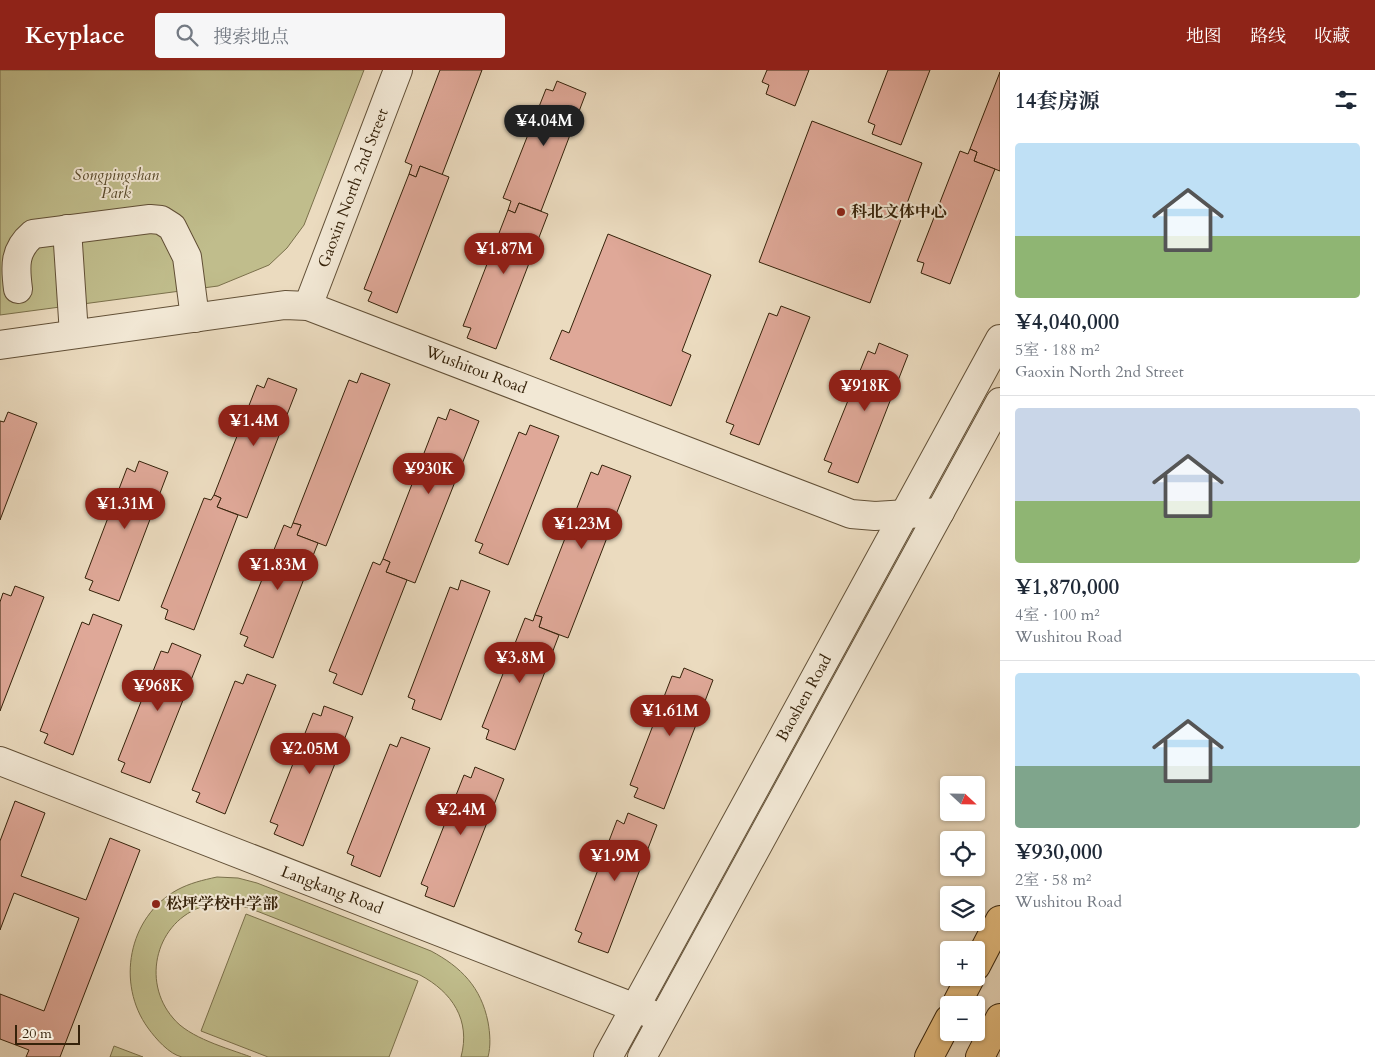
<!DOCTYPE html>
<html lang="zh">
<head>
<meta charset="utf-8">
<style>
  :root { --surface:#fff; --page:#f6f6f7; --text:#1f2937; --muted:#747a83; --line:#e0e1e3; --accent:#8f2418 }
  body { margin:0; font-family:Cardo,"Noto Serif SC",serif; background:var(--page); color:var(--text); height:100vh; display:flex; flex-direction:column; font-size:19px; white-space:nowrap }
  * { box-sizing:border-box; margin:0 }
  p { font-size:16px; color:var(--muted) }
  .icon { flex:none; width:28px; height:28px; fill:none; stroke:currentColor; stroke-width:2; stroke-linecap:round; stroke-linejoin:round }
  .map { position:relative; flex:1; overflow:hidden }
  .panel { display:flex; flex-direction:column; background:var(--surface); width:375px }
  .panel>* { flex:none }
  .needle { width:32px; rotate:112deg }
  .fabs { position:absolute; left:940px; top:706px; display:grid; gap:10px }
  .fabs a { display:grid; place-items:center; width:45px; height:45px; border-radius:5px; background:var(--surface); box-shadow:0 1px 4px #0004; font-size:25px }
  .scale { position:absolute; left:15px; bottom:12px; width:65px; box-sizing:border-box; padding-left:5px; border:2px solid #35220a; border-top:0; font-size:14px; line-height:18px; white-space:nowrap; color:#35220a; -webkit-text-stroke:4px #f2e8d5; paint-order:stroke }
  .price { position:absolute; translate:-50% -42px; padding:0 11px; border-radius:18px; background:var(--accent); color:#fff; font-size:16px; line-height:32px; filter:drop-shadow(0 1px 2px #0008) }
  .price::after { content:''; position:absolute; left:50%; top:30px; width:15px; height:11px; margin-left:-8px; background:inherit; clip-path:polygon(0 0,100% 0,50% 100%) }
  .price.on { background:#222; color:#fff }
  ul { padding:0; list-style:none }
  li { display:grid; align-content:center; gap:10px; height:265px; padding:0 15px }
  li+li { border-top:1px solid var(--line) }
  li span { display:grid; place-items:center; height:155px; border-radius:5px; color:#555 }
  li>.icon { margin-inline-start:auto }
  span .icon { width:90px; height:90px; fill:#fffc; stroke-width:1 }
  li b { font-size:21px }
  h2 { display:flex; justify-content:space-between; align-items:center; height:60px; padding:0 15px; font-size:21px }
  header { display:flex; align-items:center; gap:30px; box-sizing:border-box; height:70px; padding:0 25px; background:var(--accent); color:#fff }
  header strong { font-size:24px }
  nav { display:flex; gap:28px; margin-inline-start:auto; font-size:18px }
  .search { width:350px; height:45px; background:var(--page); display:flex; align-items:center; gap:12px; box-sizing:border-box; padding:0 18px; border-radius:5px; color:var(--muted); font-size:19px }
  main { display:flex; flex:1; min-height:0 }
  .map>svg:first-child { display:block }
</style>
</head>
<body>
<header>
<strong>Keyplace</strong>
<div class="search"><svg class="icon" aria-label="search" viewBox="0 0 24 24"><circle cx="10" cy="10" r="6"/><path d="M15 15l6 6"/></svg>搜索地点</div>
<nav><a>地图</a><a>路线</a><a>收藏</a></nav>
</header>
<main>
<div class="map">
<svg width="1000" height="987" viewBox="0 0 1000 987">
  <rect width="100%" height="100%" fill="#ebdbbf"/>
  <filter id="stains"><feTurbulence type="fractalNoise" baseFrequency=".004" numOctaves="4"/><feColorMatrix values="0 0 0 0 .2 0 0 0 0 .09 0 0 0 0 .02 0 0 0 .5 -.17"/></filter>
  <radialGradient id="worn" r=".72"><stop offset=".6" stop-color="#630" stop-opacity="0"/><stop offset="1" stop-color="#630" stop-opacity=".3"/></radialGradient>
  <g fill="#c0bd8c" stroke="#7a704b">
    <path d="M0,0H364L304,155L287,178L269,195L218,216L0,245Z"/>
    <path d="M217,807L238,808L257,813L431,881C461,897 481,917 488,952C490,963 491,976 488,987H461C471,950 452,922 420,905L249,838C234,834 219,831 204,836C156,851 141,911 173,948C189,968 227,978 251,987C234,987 218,987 201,987C196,987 188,987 182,987C169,984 156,969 148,958C116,914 128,847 177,820C190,813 203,810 217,807Z"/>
    <path d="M246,844L418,911L389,987H268L201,961Z"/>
    <path d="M114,976L143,987H110Z"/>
  </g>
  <g fill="#dfa898" stroke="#35220a">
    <path d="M440,0H482L442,105L420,96L416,107L409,104L412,95L405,92Z"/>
    <path d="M767,0H809L795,36L766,24L769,15L762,12Z"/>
    <path d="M888,0H930L901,75L872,64L875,55L868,52Z"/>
    <path d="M1000,2V101L974,91L977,82L970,79Z"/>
    <path d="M557,11L586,23L541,141L519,133L515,143L508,140L511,131L503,128L546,19L553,21Z"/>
    <path d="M812,51L922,93L870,233L759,192Z"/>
    <path d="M970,79L977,82L974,91L995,99L950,214L921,203L924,193L917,191L960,81L968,84Z"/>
    <path d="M420,96L449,107L397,243L368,231L372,222L364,219L409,104L416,107Z"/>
    <path d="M519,133L548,144L496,279L467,268L471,258L463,256L508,140L515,143Z"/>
    <path d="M608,164L711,205L682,281L691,285L671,336L550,289L562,260L569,263Z"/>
    <path d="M781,236L810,247L759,375L730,364L734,355L726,352L769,243L777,246Z"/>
    <path d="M879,273L908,285L858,413L828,402L832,393L824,390L868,281L875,284Z"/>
    <path d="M361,303L390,314L326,476L297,465L301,455L293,453L349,310L357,313Z"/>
    <path d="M268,308L297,319L247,448L217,437L221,428L214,425L257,315L264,318Z"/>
    <path d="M450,339L479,351L415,513L386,502L390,492L383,489L438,347L446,350Z"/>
    <path d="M8,342L37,353L0,450V351L4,352Z"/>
    <path d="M530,355L559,366L508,495L479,483L483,474L475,471L519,362L526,365Z"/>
    <path d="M139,391L168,402L119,531L89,520L93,511L85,508L127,398L135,402Z"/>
    <path d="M602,395L631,406L568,568L539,557L542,547L535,545L591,402L598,405Z"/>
    <path d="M214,425L221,428L217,437L238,445L194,560L165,549L168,540L161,537L204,428L211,430Z"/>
    <path d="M293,453L301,455L297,465L318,473L273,588L244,576L248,567L240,564L284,455L291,458Z"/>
    <path d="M383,489L390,492L386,502L407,510L362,625L333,613L337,604L329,601L373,492L380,495Z"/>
    <path d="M461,510L490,521L441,650L412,639L415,630L408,627L450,517L458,520Z"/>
    <path d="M15,516L44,527L0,641V532L3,523L11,526Z"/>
    <path d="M93,544L122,555L73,685L44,673L48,664L40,661L82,552L89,555Z"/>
    <path d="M535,545L542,547L539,557L559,565L515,680L486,669L489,660L482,657L525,548L533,551Z"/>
    <path d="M172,573L201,585L150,713L121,702L125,693L118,690L161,581L168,583Z"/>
    <path d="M684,598L713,610L664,739L634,727L638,718L630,715L672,606L680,608Z"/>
    <path d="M247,604L276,615L225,744L196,732L200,723L192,720L235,611L243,614Z"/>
    <path d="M324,636L353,647L303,776L274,764L278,755L270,752L313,643L321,646Z"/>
    <path d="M401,667L430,678L380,807L351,795L354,786L347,783L390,674L397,677Z"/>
    <path d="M475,697L504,709L454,837L425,826L428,817L421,814L464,705L471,708Z"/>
    <path d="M15,731L45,743L21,806L86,830L110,768L140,780L60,987H26L29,980L0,969V924L44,941L79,848L14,823L0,860V771Z"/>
    <path d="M628,743L657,755L608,883L578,872L582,863L575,860L617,750L624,754Z"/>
  </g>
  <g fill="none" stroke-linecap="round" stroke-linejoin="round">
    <defs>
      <g id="minor">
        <path d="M67,159L74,264"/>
        <path d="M18,219C15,196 14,180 33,164L150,149L161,150L172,157L187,187L195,248"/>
        <path d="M308,236L398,0"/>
        <path d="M0,275L285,235L308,236L851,444L875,446L940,442"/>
        <path d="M0,691L651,944"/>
        <path d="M608,987L1000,269"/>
        <path d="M642,987L1000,332"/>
      </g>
      <g id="highway">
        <path d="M976,896L1000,850"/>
        <path d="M956,935L970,908"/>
        <path d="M929,987L949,949"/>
        <path d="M980,987L1000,948"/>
      </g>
    </defs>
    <use href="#minor" stroke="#625037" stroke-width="30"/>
    <use href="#highway" stroke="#35220a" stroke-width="30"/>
    <use href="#minor" stroke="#f2e8d5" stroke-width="28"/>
    <use href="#highway" stroke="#e6be80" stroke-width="28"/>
  </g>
  <g fill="#8f2418" stroke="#f2e8d5" stroke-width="2">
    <circle cx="841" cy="142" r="5"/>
    <circle cx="156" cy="834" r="5"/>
  </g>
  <g text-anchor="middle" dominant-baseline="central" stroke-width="4" stroke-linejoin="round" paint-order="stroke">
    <g font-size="16" font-style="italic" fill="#58492a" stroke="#f2e8d5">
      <text x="116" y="105">Songpingshan<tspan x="116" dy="18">Park</tspan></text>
    </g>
    <g font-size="16" fill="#35220a" stroke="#f2e8d5">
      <text transform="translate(353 118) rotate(-69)">Gaoxin North 2nd Street</text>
      <text transform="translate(476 300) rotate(21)">Wushitou Road</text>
      <text transform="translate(804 628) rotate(-61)">Baoshen Road</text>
      <text transform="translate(332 820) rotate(21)">Langkang Road</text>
    </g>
    <g font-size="16" font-weight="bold" fill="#35220a" stroke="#f2e8d5" text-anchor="start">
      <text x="851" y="142">科北文体中心</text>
      <text x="166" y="834">松坪学校中学部</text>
    </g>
  </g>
  <rect width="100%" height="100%" filter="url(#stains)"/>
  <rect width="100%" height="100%" fill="url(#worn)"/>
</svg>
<div class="fabs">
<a><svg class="needle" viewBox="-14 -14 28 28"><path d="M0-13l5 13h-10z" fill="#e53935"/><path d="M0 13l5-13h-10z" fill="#747a83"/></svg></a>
<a><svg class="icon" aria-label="locate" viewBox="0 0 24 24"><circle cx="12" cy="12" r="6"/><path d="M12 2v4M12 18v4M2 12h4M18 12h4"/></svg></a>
<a><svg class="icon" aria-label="layers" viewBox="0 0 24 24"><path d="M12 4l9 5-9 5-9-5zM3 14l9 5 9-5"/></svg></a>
<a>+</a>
<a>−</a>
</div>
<div class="scale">20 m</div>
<b class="price on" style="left:544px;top:77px">¥4.04M</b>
<b class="price" style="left:504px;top:205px">¥1.87M</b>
<b class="price" style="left:865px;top:342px">¥918K</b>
<b class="price" style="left:254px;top:377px">¥1.4M</b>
<b class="price" style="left:429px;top:425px">¥930K</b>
<b class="price" style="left:125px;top:460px">¥1.31M</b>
<b class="price" style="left:582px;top:480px">¥1.23M</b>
<b class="price" style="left:278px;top:521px">¥1.83M</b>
<b class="price" style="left:520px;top:614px">¥3.8M</b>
<b class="price" style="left:158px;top:642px">¥968K</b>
<b class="price" style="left:670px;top:667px">¥1.61M</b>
<b class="price" style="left:310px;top:705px">¥2.05M</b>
<b class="price" style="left:461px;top:766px">¥2.4M</b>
<b class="price" style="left:615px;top:812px">¥1.9M</b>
</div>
<section class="panel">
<h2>14套房源<svg class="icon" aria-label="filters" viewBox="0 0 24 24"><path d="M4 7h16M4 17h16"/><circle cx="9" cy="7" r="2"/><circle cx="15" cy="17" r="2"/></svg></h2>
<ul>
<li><span style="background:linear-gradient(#bfe0f5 60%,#8fb573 0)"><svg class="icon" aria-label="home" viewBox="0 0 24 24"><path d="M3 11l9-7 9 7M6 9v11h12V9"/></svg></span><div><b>¥4,040,000</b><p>5室 · 188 m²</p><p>Gaoxin North 2nd Street</p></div></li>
<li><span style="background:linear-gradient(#c9d6e8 60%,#8fb573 0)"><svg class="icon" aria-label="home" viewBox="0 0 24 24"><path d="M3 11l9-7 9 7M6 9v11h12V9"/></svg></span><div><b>¥1,870,000</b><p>4室 · 100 m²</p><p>Wushitou Road</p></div></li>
<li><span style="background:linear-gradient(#bfe0f5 60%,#7fa58c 0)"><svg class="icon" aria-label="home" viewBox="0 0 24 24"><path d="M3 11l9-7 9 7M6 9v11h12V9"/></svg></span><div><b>¥930,000</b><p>2室 · 58 m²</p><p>Wushitou Road</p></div></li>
</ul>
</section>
</main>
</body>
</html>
